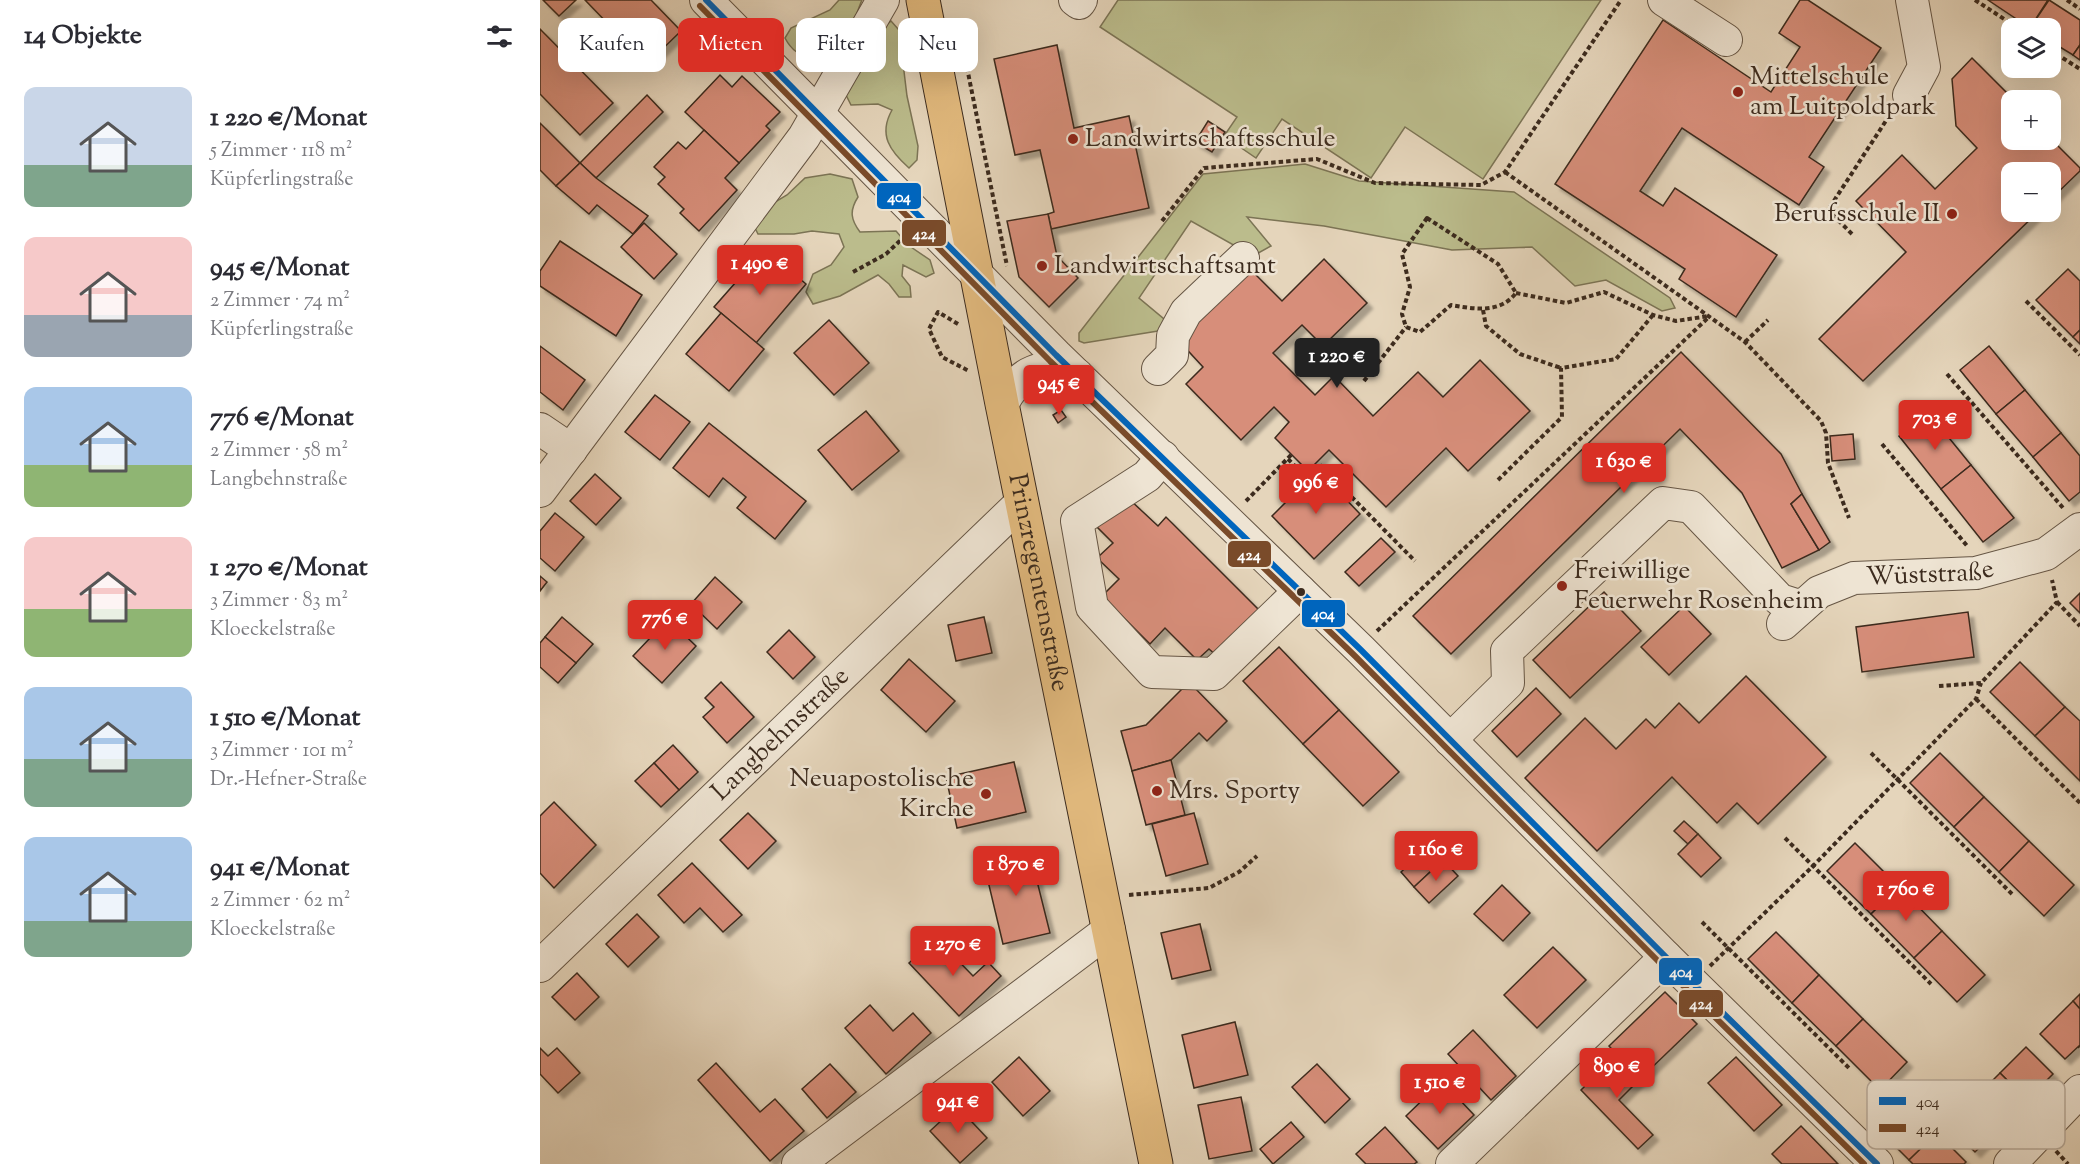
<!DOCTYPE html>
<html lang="de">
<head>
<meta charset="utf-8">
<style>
  :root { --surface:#fff; --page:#f7f7f7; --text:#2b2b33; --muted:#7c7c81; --accent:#d93025 }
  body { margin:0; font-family:"Sorts Mill Goudy",serif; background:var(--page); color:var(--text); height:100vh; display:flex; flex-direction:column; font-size:22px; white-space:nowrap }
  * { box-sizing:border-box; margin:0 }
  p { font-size:20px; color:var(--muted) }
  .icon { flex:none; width:33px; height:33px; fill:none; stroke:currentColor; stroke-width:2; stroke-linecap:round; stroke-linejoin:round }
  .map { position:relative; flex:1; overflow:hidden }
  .details { display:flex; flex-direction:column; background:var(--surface); width:540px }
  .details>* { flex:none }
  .banner { position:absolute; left:18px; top:18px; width:570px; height:54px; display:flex; gap:12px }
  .buttons { position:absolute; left:1461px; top:18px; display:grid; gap:12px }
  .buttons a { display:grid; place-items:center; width:60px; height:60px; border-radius:12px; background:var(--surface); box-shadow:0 6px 24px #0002; font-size:30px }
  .price { position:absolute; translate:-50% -51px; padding:0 14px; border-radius:6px; background:var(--accent); color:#fff; font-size:20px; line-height:39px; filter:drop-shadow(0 2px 3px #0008) }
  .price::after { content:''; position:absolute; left:50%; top:36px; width:18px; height:14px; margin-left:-9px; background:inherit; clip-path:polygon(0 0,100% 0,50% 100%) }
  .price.active { background:#222; color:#fff }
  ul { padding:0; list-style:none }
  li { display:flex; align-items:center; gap:18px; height:150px; padding:0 24px }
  li span { display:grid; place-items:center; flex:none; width:168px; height:120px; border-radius:12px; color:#555 }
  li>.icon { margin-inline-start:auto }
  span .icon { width:72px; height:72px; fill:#fffc; stroke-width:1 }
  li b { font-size:26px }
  h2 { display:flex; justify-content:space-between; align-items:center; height:72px; padding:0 24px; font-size:26px }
  .pill { padding:0 21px; border-radius:12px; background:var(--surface); box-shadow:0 6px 24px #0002; font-size:21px; line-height:54px }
  .pill.active { background:var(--accent); color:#fff }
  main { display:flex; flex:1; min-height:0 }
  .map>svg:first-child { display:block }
</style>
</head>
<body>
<main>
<section class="details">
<h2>14 Objekte<svg class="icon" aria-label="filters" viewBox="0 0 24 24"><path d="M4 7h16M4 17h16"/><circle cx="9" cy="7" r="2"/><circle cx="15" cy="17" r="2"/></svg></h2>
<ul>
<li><span style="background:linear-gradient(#c9d6e8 65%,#7fa58c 0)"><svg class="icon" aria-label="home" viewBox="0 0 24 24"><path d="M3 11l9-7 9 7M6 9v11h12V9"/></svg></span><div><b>1 220 €/Monat</b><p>5 Zimmer · 118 m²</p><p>Küpferlingstraße</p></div></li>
<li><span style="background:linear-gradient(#f6c9c9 65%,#9aa5b1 0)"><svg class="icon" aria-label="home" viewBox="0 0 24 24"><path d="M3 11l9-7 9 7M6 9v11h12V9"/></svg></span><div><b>945 €/Monat</b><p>2 Zimmer · 74 m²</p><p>Küpferlingstraße</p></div></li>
<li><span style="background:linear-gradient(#a9c7e8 65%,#8fb573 0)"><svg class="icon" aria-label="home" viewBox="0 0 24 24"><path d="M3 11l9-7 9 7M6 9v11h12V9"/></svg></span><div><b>776 €/Monat</b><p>2 Zimmer · 58 m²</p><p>Langbehnstraße</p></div></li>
<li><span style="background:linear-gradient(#f6c9c9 60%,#8fb573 0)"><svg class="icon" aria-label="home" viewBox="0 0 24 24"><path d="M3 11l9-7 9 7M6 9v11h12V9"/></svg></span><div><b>1 270 €/Monat</b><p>3 Zimmer · 83 m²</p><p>Kloeckelstraße</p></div></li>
<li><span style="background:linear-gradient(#a9c7e8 60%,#7fa58c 0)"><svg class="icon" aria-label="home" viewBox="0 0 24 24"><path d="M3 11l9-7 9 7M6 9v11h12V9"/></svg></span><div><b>1 510 €/Monat</b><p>3 Zimmer · 101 m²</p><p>Dr.-Hefner-Straße</p></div></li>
<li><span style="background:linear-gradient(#a9c7e8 70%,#7fa58c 0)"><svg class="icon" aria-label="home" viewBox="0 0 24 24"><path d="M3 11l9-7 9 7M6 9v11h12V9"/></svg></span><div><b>941 €/Monat</b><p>2 Zimmer · 62 m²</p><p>Kloeckelstraße</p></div></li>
</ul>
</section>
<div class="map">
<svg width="1540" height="1164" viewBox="0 0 1540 1164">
  <defs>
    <filter id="shadow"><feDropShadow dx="5.5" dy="5.5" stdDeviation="1.5" flood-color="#0004"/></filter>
  </defs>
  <rect width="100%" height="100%" fill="#e5d5bb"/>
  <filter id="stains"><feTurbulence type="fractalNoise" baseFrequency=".00333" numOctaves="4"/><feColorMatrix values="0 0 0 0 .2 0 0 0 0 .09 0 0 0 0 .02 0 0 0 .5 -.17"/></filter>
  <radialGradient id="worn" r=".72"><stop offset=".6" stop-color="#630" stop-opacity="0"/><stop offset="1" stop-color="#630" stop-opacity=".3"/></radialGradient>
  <g fill="#bbbc8c" stroke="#7c7455" stroke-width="1.5">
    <path d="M299,0H322C317,11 311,34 303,43C284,62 258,63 245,38L251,28L290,10Z"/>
    <path d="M578,0H1061L943,179L865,127L831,178L742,119L716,158L684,136L697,117L560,27Z"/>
    <path d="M351,21L359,30L367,96L378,146L377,160L369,168C350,151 338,135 352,110L338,104L311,105L306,95L318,66L339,39L343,28Z"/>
    <path d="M765,164L819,181L974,192L1130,298L1135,308L1122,311L1066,280L1035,286L992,247L912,250L784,226L707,217L731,246L713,256L651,221L599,298L630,324L618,331L544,343L539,341V333L663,174Z"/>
    <path d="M290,174L312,179L318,197C309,211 311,220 320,232L356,231L368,245L390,260L394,273L386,277L363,265L362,276L370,286L371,297H359L349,284L338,275L300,296L273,304L266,292L273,274L291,265L304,247L299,234L272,231L254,234H218L214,226L220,211L247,195L265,178Z"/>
  </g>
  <g fill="#d78e7a" stroke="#3c2b1e" stroke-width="1.5" filter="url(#shadow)">
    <path d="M3,0H36L19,16Z"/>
    <path d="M45,0H111L141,31L107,64Z"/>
    <path d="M1260,0H1268L1341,48L1269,157L1284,167L1259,205L1142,128L1100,191L1123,206L1135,188L1237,255L1196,317L1139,279L1145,269L1015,184L1123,20L1231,92L1260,47L1239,33Z"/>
    <path d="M1448,0H1508L1490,28Z"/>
    <path d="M1509,0L1540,20V45L1533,55L1510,41V28H1490Z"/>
    <path d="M0,29L73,103L40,135L0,94Z"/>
    <path d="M517,45L534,128L589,116L609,208L511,229L508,214L514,212L500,150L475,155L454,59Z"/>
    <path d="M1540,45V60L1533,55Z"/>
    <path d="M1432,58L1474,100H1472V140L1510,138L1540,168V171L1510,200V172H1472V212H1498L1323,381L1279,339L1366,252L1316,201L1362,155L1395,189L1437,148L1416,126L1412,79Z"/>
    <path d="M180,75L192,87L202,76L240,112L226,126L230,130L199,163L145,112Z"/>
    <path d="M107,95L123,112L56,178L40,163Z"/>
    <path d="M668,121L685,132L672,152L655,142Z"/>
    <path d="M0,123L40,163L16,186L0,170Z"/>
    <path d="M164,130L199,163L185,178L197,190L159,231L140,213L144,209L118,184L125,177L114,167L138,142L146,149Z"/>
    <path d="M40,163L56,178L108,216L93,234L57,205L49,214L16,186Z"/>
    <path d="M508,214L517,256L538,278L509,307L479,277L467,221Z"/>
    <path d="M104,223L137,254L114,279L81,247Z"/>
    <path d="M20,241L102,295L76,336L0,286V271Z"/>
    <path d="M225,249L266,284L216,343L174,307Z"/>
    <path d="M784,259L827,303L783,346L762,325L733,353L775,395L794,376L833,416L878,372L903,397L940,360L990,411L928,471L906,448L846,507L789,450L768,471L735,438L749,422L734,407L701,440L646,384L663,367L639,341L711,270L742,301Z"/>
    <path d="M1528,269L1540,281V330L1533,337L1496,300Z"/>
    <path d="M181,313L224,349L189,391L146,354Z"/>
    <path d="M289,320L329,363L294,395L254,353Z"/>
    <path d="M1540,330V344L1533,337Z"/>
    <path d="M0,346L45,380L23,410L0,392Z"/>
    <path d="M1449,346L1485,390L1456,414L1420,370Z"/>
    <path d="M1141,352L1241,454L1262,494L1251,504L1279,550L1242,568L1202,493L1140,429L911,654L873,616Z"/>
    <path d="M1485,390L1521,433L1493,457L1456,414Z"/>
    <path d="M115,395L150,422L120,460L85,432Z"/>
    <path d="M521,410L526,417L518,423L513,415Z"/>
    <path d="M326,411L359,451L312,490L278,450Z"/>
    <path d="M1388,412L1431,465L1401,489L1359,436Z"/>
    <path d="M169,423L266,501L235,539L197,508L206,497L183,478L169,497L133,468Z"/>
    <path d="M1521,433L1540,456V492L1529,501L1493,457Z"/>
    <path d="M1313,434L1315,459L1292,461L1290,436Z"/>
    <path d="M1431,465L1474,518L1443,542L1401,489Z"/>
    <path d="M778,470L820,514L774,559L732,516Z"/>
    <path d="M55,474L81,498L56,525L30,501Z"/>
    <path d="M1262,494L1290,542L1279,550L1251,504Z"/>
    <path d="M588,498L618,526L626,517L723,614L679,658L669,649L657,660L625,628L610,644L562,596L579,579L557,558L573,543L554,524Z"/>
    <path d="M15,513L44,537L15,571L0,558V531Z"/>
    <path d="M841,538L855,552L819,586L805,572Z"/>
    <path d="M0,576L7,582L0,591Z"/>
    <path d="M175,577L202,602L177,629L151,604Z"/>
    <path d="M1064,592L1101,631L1030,698L993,660Z"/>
    <path d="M1540,593V613L1530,603Z"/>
    <path d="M1144,606L1171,634L1129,675L1101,647Z"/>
    <path d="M1428,612L1434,657L1322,672L1316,627Z"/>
    <path d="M22,617L53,644L36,663L5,637Z"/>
    <path d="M444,617L452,653L416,661L408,625Z"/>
    <path d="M128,619L156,646L122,683L93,656Z"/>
    <path d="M249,630L275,657L253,679L227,652Z"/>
    <path d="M5,637L36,663L18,683L0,667V643Z"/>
    <path d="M739,647L799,710L763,744L703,681Z"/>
    <path d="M369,659L415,701L386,732L341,690Z"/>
    <path d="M1480,662L1525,707L1495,736L1450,692Z"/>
    <path d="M1206,676L1286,757L1218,824L1197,803L1177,823L1132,777L1057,851L985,778L1045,718L1076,749L1106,719L1115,728L1139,703L1159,723Z"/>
    <path d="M181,682L214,717L187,743L163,717L174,707L165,698Z"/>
    <path d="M649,682L687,721L667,741L659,733L631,760L592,771L581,731L606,725Z"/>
    <path d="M996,688L1021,714L977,757L952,731Z"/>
    <path d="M1525,707L1540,721V781L1495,736Z"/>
    <path d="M799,710L859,772L823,806L763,744Z"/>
    <path d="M133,745L158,772L139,790L114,763Z"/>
    <path d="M1400,753L1444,797L1414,827L1370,783Z"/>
    <path d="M631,760L645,815L606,825L592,771Z"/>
    <path d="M474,762L486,812L417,828L406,777Z"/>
    <path d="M114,763L139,790L121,807L95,781Z"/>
    <path d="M1444,797L1489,841L1459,872L1414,827Z"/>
    <path d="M14,802L56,845L14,888L0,873V816Z"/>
    <path d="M208,813L236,841L208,869L180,840Z"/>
    <path d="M654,813L668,864L626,876L612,824Z"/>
    <path d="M1144,821L1158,834L1148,844L1134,831Z"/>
    <path d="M1158,834L1181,858L1161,877L1138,854Z"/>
    <path d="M1489,841L1534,885L1504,916L1459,872Z"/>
    <path d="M1315,843L1359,887L1331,914L1287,871Z"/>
    <path d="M890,845L903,860L874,887L861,872Z"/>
    <path d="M489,849L510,933L463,944L443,860Z"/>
    <path d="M903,860L918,876L889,903L874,887Z"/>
    <path d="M152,863L202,915L183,932L160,908L144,923L118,895Z"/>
    <path d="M962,885L990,913L963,941L934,914Z"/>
    <path d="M1359,887L1402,931L1374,958L1331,914Z"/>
    <path d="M97,914L119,937L88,967L66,944Z"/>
    <path d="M660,924L671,970L632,979L621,933Z"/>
    <path d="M1402,931L1445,975L1417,1002L1374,958Z"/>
    <path d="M1236,932L1279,975L1252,1003L1208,959Z"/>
    <path d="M396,938L433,976L448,962L461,976L419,1016L369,963Z"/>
    <path d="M1013,947L1046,980L997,1028L964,995Z"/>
    <path d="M37,973L59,997L35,1020L12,997Z"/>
    <path d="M1279,975L1323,1019L1296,1046L1252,1003Z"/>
    <path d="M1125,992L1157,1024L1100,1079L1069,1046Z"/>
    <path d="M1540,994V1009L1533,1001Z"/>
    <path d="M1533,1001L1540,1009V1045L1525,1059L1500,1034Z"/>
    <path d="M330,1005L353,1031L373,1013L391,1033L346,1074L305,1028Z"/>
    <path d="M1323,1019L1367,1062L1340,1090L1296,1046Z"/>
    <path d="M695,1022L708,1075L654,1088L642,1035Z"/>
    <path d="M933,1030L976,1076L951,1100L908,1054Z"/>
    <path d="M1486,1047L1513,1074L1487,1100L1460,1073Z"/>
    <path d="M0,1048L8,1056L17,1048L40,1073L18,1093L0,1074Z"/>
    <path d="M1077,1055L1100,1079L1079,1100L1113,1135L1098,1149L1041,1090Z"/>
    <path d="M479,1057L510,1091L483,1116L452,1082Z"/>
    <path d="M1196,1057L1242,1105L1214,1131L1168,1083Z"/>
    <path d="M176,1063L220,1112L235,1099L264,1131L230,1161L158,1080Z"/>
    <path d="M290,1064L316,1092L287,1118L262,1089Z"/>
    <path d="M777,1064L810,1099L785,1123L752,1087Z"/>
    <path d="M1460,1073L1487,1100L1461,1126L1434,1099Z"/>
    <path d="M902,1081L934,1115L898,1149L866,1116Z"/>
    <path d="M701,1097L712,1151L669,1159L658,1105Z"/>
    <path d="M1434,1099L1461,1126L1435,1152L1408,1125Z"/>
    <path d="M1367,1103L1397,1133L1369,1160L1340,1131Z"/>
    <path d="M417,1106L447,1138L420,1163L390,1131Z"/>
    <path d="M751,1122L764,1137L733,1164L720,1149Z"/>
    <path d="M1261,1126L1298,1164H1242L1232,1154Z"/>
    <path d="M845,1127L877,1162L874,1164H826L816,1154Z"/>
    <path d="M1397,1133L1426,1162L1424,1164H1373L1369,1160Z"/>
  </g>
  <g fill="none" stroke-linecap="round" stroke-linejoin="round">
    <defs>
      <g id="minor">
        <path d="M166,0L516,355L821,650L1126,957L1337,1164"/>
        <path d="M535,0L539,3L541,0"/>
        <path d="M1124,0L1186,40"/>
        <path d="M1369,95L1384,67L1372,0"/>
        <path d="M618,369L632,355L633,336L646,312L703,258"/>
        <path d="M462,404C479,372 503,360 537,375"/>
        <path d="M0,429L31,450"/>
        <path d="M623,457L607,476L537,521L552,607L612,672L674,674L760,591"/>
        <path d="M0,491L264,137L343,0"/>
        <path id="s1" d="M1243,624L1279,592L1314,578L1436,573L1506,554L1540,529"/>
        <path d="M910,740L968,683L967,651L1123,503L1151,507L1240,600L1262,607"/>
        <path id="s2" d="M0,966L482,502"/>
        <path d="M258,1164L569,930"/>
        <path d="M912,1164L1126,957"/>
        <path d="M1470,1164L1540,1091"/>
      </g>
      <g id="major">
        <path id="s3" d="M383,0L462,404L616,1164"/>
      </g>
    </defs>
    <use href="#minor" stroke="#665645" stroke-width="34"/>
    <use href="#major" stroke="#3c2b1e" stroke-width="35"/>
    <g stroke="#3c2b1e" stroke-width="4" stroke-dasharray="4.5 3" stroke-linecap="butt">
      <path d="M1435,0L1478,28"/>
      <path d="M1527,0L1540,9"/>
      <path d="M421,38L467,266"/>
      <path d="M1510,50L1540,69"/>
      <path d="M965,172L1205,342L1281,421L1286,433L1288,463L1309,518"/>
      <path d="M887,218L958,264L976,293C960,314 934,309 911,305L880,332L866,327L862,314L870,287L862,254Z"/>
      <path d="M622,221L664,168L777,159L835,183L941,185L965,172L1081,0"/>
      <path d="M1312,234L1288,210L1351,113"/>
      <path d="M313,272L346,254L365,236"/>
      <path d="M976,293L1026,303L1064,292L1113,315L1136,321L1169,316"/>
      <path d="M1486,301L1540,355"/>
      <path d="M943,310L946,326L980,354L1021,368"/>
      <path d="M418,324L398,312L389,329L402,357L429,371"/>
      <path d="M1205,342L1228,320"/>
      <path d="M1407,374L1524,509"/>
      <path d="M824,381L866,327"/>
      <path d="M1342,444L1428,547"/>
      <path d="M748,459L766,477L779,464L875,561"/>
      <path d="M958,480L1022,417L1021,368L1076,359L1113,315"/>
      <path d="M706,501L752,454"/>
      <path d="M1517,602L1540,626"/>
      <path d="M837,631L1170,316"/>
      <path d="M1399,686L1441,683L1517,602L1512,580"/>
      <path d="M1436,699L1540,803"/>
      <path d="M1331,753L1472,894"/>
      <path d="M1245,838L1391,984"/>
      <path d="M589,895L669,888L699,872L717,856"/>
      <path d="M1162,922L1311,1070"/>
      <path d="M1170,966L1273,866L1436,699L1441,683"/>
      <path d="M1539,1046L1540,1047"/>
      <path d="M1465,1121L1471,1127"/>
      <path d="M1516,1151L1528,1164"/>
    </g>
    <use href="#minor" stroke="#eee4d3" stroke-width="32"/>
    <use href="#major" stroke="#e2ba7e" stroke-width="33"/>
    <defs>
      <path id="bus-1" d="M166,0L516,355L821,650L1126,957L1337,1164"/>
      <path id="bus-2" d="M160,6L510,361L815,656L1120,963L1324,1164"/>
    </defs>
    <use href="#bus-1" stroke="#eee4d3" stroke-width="10"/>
    <use href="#bus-2" stroke="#eee4d3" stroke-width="10"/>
    <use href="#bus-1" stroke="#0065bd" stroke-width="6"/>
    <use href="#bus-2" stroke="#7a4b2a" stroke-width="6"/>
  </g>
  <g fill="#8f2418" stroke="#eee4d3" stroke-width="2">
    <circle cx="1198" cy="92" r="6"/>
    <circle cx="533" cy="139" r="6"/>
    <circle cx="1412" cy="214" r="6"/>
    <circle cx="502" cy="266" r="6"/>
    <circle cx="1022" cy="586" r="6"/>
    <circle cx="617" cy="791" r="6"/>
    <circle cx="446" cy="794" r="6"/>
  </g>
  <circle fill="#3c2b1e" stroke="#eee4d3" stroke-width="2" cx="761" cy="592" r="5"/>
  <g text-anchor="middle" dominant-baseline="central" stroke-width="5" stroke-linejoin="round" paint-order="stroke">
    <g font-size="26" fill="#3c2b1e" stroke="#eee4d3" text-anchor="start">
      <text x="1210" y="77">Mittelschule<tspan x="1210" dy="30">am Luitpoldpark</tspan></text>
      <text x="545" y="139">Landwirtschaftsschule</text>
      <text x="1400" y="214" text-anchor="end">Berufsschule II</text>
      <text x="514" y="266">Landwirtschaftsamt</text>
      <text x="1034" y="571">Freiwillige<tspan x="1034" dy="30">Feuerwehr Rosenheim</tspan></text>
      <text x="434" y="779" text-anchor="end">Neuapostolische<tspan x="434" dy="30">Kirche</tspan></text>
      <text x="629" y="791">Mrs. Sporty</text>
    </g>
    <g font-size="26" fill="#3c2b1e" stroke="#eee4d3">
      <text stroke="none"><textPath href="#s1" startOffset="162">Wüststraße</textPath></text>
      <text stroke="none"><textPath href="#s3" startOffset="594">Prinzregentenstraße</textPath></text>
      <text stroke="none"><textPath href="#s2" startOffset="334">Langbehnstraße</textPath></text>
    </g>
  </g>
  <rect x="1327" y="1080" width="198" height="69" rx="9" fill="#eee4d3" stroke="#b9ac9d" stroke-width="1.5"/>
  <rect x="1339" y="1097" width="27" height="8" fill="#0065bd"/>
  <rect x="1339" y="1124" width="27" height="8" fill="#7a4b2a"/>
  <g font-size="16" fill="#3c2b1e">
    <text x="1376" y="1107">404</text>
    <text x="1376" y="1134">424</text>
  </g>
  <g stroke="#eee4d3" stroke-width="2">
    <rect x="336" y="182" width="46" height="28" rx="6" fill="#0065bd"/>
    <rect x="361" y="219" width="46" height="28" rx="6" fill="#7a4b2a"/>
    <rect x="687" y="540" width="45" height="28" rx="6" fill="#7a4b2a"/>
    <rect x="761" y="599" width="45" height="29" rx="6" fill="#0065bd"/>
    <rect x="1118" y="957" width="45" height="29" rx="6" fill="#0065bd"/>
    <rect x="1138" y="989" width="46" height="29" rx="6" fill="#7a4b2a"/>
  </g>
  <g font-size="16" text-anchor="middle" font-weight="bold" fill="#fff">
    <text x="359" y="202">404</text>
    <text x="384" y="239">424</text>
    <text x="709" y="560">424</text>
    <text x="783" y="619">404</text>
    <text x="1141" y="977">404</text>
    <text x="1161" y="1009">424</text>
  </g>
  <rect width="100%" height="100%" filter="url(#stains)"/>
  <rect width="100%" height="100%" fill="url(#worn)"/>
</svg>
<div class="buttons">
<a><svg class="icon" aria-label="layers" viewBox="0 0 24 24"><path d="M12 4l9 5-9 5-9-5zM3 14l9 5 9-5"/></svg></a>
<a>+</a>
<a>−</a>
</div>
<b class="price" style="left:220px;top:296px">1 490 €</b>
<b class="price active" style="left:797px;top:389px">1 220 €</b>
<b class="price" style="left:519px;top:416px">945 €</b>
<b class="price" style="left:1395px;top:451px">703 €</b>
<b class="price" style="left:1084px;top:494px">1 630 €</b>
<b class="price" style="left:776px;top:515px">996 €</b>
<b class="price" style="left:125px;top:651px">776 €</b>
<b class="price" style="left:896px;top:882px">1 160 €</b>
<b class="price" style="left:476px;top:897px">1 870 €</b>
<b class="price" style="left:1366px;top:922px">1 760 €</b>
<b class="price" style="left:413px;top:977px">1 270 €</b>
<b class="price" style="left:1077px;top:1099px">890 €</b>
<b class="price" style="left:900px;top:1115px">1 510 €</b>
<b class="price" style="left:418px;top:1134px">941 €</b>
<div class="banner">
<a class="pill">Kaufen</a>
<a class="pill active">Mieten</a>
<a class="pill">Filter</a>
<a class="pill">Neu</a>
</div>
</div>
</main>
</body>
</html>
